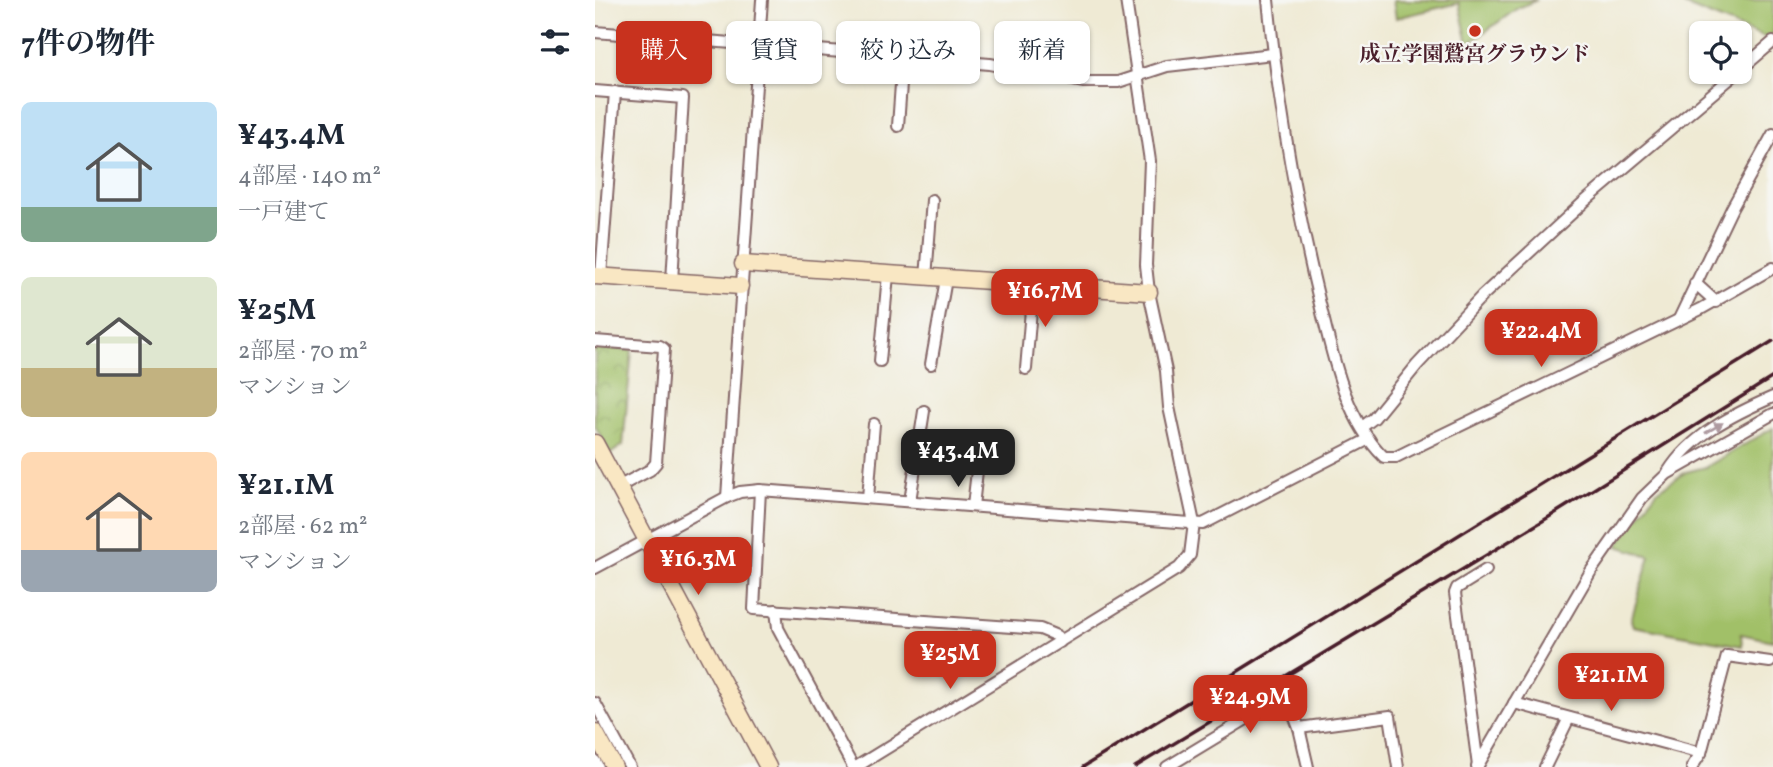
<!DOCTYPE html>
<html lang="ja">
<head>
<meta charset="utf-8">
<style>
  :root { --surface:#fff; --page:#f2f2f3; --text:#1f2937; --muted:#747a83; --accent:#c8321e }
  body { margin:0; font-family:Vollkorn,"Noto Serif JP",serif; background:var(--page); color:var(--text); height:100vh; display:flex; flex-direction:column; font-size:26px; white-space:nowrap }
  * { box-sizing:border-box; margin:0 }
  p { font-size:23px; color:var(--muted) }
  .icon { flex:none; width:38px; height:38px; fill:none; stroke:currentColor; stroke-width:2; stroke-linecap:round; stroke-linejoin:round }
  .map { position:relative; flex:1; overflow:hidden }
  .sheet { display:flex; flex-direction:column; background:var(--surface); width:595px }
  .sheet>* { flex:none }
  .guide { position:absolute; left:21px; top:21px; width:665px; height:63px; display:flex; gap:14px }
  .buttons { position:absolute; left:1094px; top:21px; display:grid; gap:14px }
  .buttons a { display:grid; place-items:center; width:63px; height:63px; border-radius:10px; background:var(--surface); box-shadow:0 2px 5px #0004; font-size:35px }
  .price { position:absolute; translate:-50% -60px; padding:0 16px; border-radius:14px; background:var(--accent); color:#fff; font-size:23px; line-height:46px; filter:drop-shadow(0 2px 4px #0008) }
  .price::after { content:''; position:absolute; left:50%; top:42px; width:21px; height:16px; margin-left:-10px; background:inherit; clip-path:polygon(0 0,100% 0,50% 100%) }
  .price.active { background:#222; color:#fff }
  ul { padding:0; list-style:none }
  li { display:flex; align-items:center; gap:21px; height:175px; padding:0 21px }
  li span { display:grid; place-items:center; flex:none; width:196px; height:140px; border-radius:10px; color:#555 }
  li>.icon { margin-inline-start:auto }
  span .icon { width:84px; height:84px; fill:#fffc; stroke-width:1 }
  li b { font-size:30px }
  h2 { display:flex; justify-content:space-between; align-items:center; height:84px; padding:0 21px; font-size:30px }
  .chip { padding:0 24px; border-radius:10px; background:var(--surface); box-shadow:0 2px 5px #0004; font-size:24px; line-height:63px }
  .chip.active { background:var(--accent); color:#fff }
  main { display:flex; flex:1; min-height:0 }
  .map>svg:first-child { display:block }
</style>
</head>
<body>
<main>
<section class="sheet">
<h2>7件の物件<svg class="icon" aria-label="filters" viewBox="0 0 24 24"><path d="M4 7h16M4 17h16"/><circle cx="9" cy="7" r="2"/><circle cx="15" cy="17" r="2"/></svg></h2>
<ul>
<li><span style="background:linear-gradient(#bfe0f5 75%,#7fa58c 0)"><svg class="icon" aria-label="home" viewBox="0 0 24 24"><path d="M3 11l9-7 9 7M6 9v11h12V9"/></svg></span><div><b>¥43.4M</b><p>4部屋 · 140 m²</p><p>一戸建て</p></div></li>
<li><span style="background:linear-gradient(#dfe7d0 65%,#c2b280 0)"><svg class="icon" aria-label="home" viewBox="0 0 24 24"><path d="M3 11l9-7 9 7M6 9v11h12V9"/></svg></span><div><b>¥25M</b><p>2部屋 · 70 m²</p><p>マンション</p></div></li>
<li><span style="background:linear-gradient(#ffd9b3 70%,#9aa5b1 0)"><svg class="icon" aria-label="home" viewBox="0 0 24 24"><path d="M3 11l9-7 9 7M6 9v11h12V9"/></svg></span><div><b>¥21.1M</b><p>2部屋 · 62 m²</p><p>マンション</p></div></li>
</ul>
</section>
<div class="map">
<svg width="1178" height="767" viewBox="0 0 1178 767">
  <defs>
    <pattern id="park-crowns" width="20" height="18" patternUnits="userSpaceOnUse" patternTransform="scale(1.75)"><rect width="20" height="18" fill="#a1c068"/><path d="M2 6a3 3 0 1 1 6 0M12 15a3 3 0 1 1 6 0" fill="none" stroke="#859b56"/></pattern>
  </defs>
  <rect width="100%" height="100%" fill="#f6f6f2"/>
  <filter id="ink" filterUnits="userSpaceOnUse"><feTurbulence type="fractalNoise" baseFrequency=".0143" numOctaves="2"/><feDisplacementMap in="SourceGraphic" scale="14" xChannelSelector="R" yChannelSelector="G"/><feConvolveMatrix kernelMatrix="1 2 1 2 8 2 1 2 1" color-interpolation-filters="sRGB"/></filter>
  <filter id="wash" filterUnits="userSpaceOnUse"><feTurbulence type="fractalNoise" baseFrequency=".00686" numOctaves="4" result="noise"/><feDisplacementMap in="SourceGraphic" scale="28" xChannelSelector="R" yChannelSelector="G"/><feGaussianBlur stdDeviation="1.57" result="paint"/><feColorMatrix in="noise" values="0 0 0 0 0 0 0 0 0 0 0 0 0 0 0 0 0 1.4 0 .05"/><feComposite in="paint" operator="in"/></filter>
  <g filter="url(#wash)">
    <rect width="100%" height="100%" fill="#efead4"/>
    <path fill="url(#park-crowns)" stroke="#76704a" stroke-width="2" d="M3,348L37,350L28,445L15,454L0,425V349Z"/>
    <g fill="#a1c068" stroke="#76704a" stroke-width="2">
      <path d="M798,0H942L923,8L873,44L864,3L801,18Z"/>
      <path d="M1077,0H1178V36L1168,37Z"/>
      <path d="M1178,428V641L1146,634L1147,646L1038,626L1036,620L1055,556L1022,546L1062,491L1091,472L1111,467Z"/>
    </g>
  </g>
  <g filter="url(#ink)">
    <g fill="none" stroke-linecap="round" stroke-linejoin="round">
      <defs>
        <g id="street">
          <path d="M673,0C683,102 700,201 724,300C737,352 749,418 789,457H801L813,451L1106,309L1178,268"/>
          <path d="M0,32L395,64L489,82H523L572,66L678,54"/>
          <path d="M1144,71L1178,42"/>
          <path d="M0,91L88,98L77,281"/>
          <path d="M303,126L308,56"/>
          <path d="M6,276L20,92"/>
          <path d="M331,278L337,200"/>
          <path d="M1100,283L1121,302"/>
          <path d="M1084,319L1137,208L1178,134"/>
          <path d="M0,341L65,346L69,349L61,463L55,470L23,487"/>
          <path d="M285,361L293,275"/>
          <path d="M336,364L351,279"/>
          <path d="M431,369L438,286"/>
          <path d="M767,427L779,418L822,365L887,296L989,202L1143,72"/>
          <path d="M1073,472C1096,435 1139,414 1178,397"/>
          <path d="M165,490L159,609L445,629L462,636L465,642"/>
          <path d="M132,497L167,0"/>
          <path d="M273,498L279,424"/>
          <path d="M315,501L329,411"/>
          <path d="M378,506L382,471"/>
          <path d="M0,568L132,497L145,492L165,490L608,524L774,439"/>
          <path d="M181,610L183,628L258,767"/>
          <path d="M0,703L35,767"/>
          <path d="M919,703L1106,753"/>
          <path d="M704,728L795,716L803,767"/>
          <path d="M0,761L3,767"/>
          <path d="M883,766L860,593L862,588L891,570"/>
          <path d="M261,767L584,568L595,555L599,523L574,407L571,371L554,292L551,265L555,161L531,0"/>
          <path d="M572,767L691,695L704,728L713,767"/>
          <path d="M882,767L996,571L1047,498L1072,474L1178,414"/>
          <path d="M950,767L974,718"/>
          <path d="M1097,767L1106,753L1132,656L1175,662"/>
        </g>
        <g id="secondary">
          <path d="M148,264L554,292"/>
          <path d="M0,276L145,286"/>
          <path d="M0,443L173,767"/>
          <path d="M0,732L19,767"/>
        </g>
      </defs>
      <use href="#street" stroke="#846666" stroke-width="14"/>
      <use href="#secondary" stroke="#846666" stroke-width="19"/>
      <use href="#street" stroke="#fff" stroke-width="10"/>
      <use href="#secondary" stroke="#f9e7c3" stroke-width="16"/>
      <g stroke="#4a1f2b" stroke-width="3.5">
        <path d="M488,767L1178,341"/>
        <path d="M540,767L946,522L1178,377"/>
      </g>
    </g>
    <defs><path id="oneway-solid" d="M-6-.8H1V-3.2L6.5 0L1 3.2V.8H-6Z" transform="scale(1.75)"/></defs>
    <use fill="#ae9aa0" href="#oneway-solid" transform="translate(1119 428) rotate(-30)"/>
  </g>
  <circle fill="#c8321e" stroke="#f6f6f2" stroke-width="2.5" cx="880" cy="31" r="7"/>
  <g text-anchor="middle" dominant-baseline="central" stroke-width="5" stroke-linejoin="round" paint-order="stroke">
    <g font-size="21" font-weight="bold" fill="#4a1f2b" stroke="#f6f6f2">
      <text x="880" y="55">成立学園鷲宮グラウンド</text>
    </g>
  </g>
</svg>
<div class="buttons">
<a><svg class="icon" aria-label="locate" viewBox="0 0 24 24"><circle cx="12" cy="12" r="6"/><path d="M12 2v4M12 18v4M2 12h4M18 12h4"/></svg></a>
</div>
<b class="price" style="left:450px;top:329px">¥16.7M</b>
<b class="price" style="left:946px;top:369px">¥22.4M</b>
<b class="price active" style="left:363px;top:489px">¥43.4M</b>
<b class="price" style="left:103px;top:597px">¥16.3M</b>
<b class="price" style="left:355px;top:691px">¥25M</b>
<b class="price" style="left:1016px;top:713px">¥21.1M</b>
<b class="price" style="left:655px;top:735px">¥24.9M</b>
<div class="guide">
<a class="chip active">購入</a>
<a class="chip">賃貸</a>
<a class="chip">絞り込み</a>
<a class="chip">新着</a>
</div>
</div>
</main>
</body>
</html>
